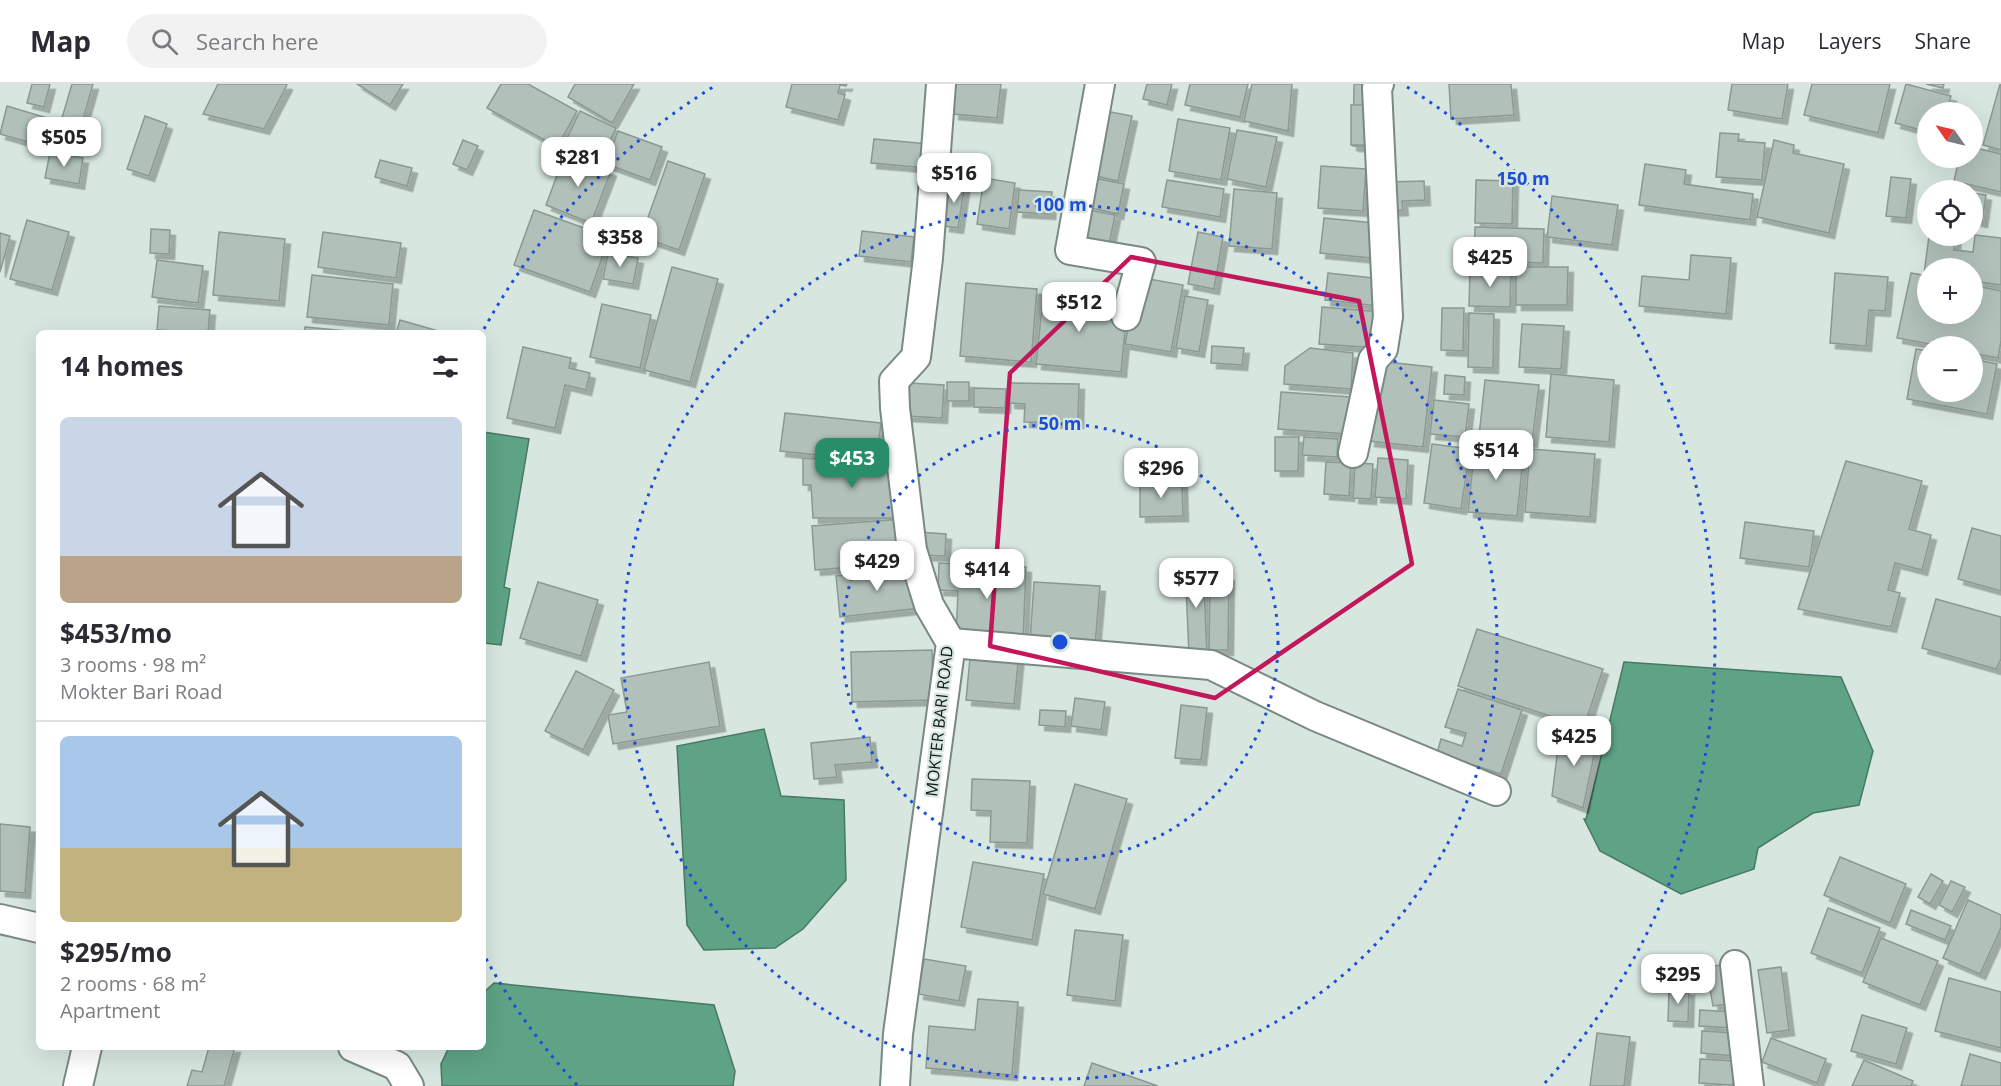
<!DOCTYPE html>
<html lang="en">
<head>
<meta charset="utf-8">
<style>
  :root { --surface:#fff; --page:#f2f2f3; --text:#2b2b33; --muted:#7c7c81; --line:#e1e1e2; --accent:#288e69 }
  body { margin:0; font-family:"Open Sans",sans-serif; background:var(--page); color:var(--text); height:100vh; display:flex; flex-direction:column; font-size:22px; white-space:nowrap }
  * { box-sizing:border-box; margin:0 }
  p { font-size:20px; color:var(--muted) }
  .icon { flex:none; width:33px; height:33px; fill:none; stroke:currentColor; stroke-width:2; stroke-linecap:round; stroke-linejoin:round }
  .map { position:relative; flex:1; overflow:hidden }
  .sheet { position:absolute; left:36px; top:246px; width:450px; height:720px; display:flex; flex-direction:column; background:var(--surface); border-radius:9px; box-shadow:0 6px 24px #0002 }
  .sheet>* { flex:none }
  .needle { width:39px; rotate:304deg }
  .fabs { position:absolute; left:1917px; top:18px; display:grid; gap:12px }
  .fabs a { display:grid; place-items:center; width:66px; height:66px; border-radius:50%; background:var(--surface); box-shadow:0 6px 24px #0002; font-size:30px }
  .price { position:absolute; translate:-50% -51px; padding:0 14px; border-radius:12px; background:#fff; color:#222; font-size:20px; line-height:39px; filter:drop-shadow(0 2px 3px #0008) }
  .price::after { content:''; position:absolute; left:50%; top:36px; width:18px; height:14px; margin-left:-9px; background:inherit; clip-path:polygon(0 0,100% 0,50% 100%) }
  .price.selected { background:var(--accent); color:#fff }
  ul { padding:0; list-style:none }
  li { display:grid; align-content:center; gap:12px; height:318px; padding:0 24px }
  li+li { border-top:2px solid var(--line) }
  li span { display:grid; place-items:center; height:186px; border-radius:9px; color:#555 }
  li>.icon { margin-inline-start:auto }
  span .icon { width:108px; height:108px; fill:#fffc; stroke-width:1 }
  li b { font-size:26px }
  h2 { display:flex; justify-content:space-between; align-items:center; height:72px; padding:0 24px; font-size:26px }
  header { display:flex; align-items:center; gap:36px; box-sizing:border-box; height:84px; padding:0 30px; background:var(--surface); border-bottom:2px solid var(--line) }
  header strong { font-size:28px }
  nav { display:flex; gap:33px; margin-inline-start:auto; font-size:21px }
  .search { width:420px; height:54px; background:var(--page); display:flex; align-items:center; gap:15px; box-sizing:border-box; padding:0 21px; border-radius:33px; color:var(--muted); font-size:22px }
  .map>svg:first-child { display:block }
</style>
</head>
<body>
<header>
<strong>Map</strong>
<div class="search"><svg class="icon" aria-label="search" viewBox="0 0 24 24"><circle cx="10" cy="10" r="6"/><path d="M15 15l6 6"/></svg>Search here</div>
<nav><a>Map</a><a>Layers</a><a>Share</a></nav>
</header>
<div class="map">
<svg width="2001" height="1002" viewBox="0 0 2001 1002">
  <defs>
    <filter id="shadow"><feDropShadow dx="5.5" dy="5.5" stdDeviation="0" flood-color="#0004"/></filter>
  </defs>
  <rect width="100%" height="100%" fill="#d7e7df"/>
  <g fill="#5ea386" stroke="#477964" stroke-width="1.5">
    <path d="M483,348L529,355L504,503L510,505L501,561L484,559L483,561Z"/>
    <path d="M1624,578L1841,593L1873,667L1859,721L1813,729L1758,764L1754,785L1681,810L1600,767L1584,735H1586Z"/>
    <path d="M764,645L781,712L844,716L846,796L803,845L775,864L704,866L687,841L677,662Z"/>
    <path d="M494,899L714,921L735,987L733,1002H442L441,980L449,963H483V909Z"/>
  </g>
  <g fill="#b1c1b9" stroke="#8a9992" stroke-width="1.5" filter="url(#shadow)">
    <path d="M32,0H50L44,23L27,19Z"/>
    <path d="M72,0H93L82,39L62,34Z"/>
    <path d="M218,0H286L287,1L264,45L203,30Z"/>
    <path d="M357,0H403L390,21Z"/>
    <path d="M501,0H528L577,27L557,63L487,24Z"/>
    <path d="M575,0H634L612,39L568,13Z"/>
    <path d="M792,0H847L846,2L840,1L838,9L845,11L838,36L786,23Z"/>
    <path d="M956,0H1001L997,34L953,30Z"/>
    <path d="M1147,0H1172L1167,21L1143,15Z"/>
    <path d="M1190,0H1248L1240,33L1185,21Z"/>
    <path d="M1252,0H1292L1288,47L1244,37Z"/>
    <path d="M1354,0H1374L1373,62H1353Z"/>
    <path d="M1449,0H1511L1514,31L1451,35Z"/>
    <path d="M1732,0H1788L1782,35L1728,26Z"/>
    <path d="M1812,0H1890L1878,49L1804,31Z"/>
    <path d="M1906,0L1951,12L1946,28H1928V48L1895,39Z"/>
    <path d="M1926,0H1944L1943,4Z"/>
    <path d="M2000,0H2001V66L1983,61Z"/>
    <path d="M1351,21H1365L1366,61H1351Z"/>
    <path d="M7,22L57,37L49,64L0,50Z"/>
    <path d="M1100,26L1132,32L1118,97L1087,90Z"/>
    <path d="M580,27L616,44L600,78L564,61Z"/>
    <path d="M145,32L167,40L149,92L127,85Z"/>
    <path d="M1178,35L1230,44L1221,96L1169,87Z"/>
    <path d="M1237,46L1277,53L1266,103L1227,95Z"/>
    <path d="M618,47L662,63L650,96L606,80Z"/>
    <path d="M1720,49L1739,50L1738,57L1765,59L1762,96L1716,93Z"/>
    <path d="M874,55L929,60L927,84L871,79Z"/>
    <path d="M463,56L478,62L467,86L453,80Z"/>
    <path d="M1774,56L1794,61L1793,69L1844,80L1829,149L1757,133Z"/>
    <path d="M1972,63L2001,70V108L1954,97L1959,74H1972Z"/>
    <path d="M50,68L83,74L79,100L45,94Z"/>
    <path d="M565,70L611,87L591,139L546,121Z"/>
    <path d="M380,76L412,84L407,102L375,93Z"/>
    <path d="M668,77L705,90L679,166L641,153Z"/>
    <path d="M1645,80L1686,86L1684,100L1753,110L1750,136L1639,121Z"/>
    <path d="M1321,82L1366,85L1363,127L1318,124Z"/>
    <path d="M1891,93L1911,95L1906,134L1886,132Z"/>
    <path d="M984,94L1015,99L1009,145L977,140Z"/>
    <path d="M1094,94L1124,100L1118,130L1087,123Z"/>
    <path d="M951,96L965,98L958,144L944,142Z"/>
    <path d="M1167,96L1224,105L1220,133L1162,123Z"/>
    <path d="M1476,96L1513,97L1512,140L1475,139Z"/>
    <path d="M1424,97L1425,116L1402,117L1403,126L1388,127L1387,98Z"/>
    <path d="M1234,105L1277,109L1272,165L1229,162Z"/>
    <path d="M1019,106L1052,108L1050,130L1017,128Z"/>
    <path d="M1972,109L1986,111L1982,138L1972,136Z"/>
    <path d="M1552,112L1618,121L1612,161L1547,153Z"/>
    <path d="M1084,125L1115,131L1108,166L1077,160Z"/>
    <path d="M534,126L609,153L590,208L514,181Z"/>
    <path d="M1324,134L1374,139L1371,174L1320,169Z"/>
    <path d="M27,136L69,148L52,206L10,195Z"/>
    <path d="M1475,143L1544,145L1543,179L1474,177Z"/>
    <path d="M151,145L170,146L169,170L150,169Z"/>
    <path d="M862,147L914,153L911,178L859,172Z"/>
    <path d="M219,148L285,155L279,217L213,211Z"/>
    <path d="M323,148L401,159L396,194L318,183Z"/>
    <path d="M1198,148L1223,153L1214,205L1188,200Z"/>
    <path d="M0,149L10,152L0,188Z"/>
    <path d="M1975,151L2001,154V201L1972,197V184H1928V191L1924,190L1929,152H1956L1954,166L1973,168Z"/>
    <path d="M608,169L638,174L633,200L603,195Z"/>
    <path d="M1691,171L1731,174L1726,230L1639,222L1642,192L1689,196Z"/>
    <path d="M157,176L203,182L198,219L152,213Z"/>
    <path d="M672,183L718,195L690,298L644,286Z"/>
    <path d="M1516,183H1568L1567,221H1516Z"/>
    <path d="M1470,185L1511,186L1510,223L1469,222Z"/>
    <path d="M1328,189L1382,195L1379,222L1325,216Z"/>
    <path d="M1835,189L1888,193L1885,227L1869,226L1866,262L1830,259Z"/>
    <path d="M1911,189L1928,192V230H1972V201L2001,207V257L1998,274L1972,269V262H1941L1897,254Z"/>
    <path d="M312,191L393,200L389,241L307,233Z"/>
    <path d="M1138,193L1183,201L1171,268L1125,260Z"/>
    <path d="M966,199L1037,205L1031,278L960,272Z"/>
    <path d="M1044,205L1100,210L1098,233L1126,236L1121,288L1036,280Z"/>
    <path d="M1185,212L1208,216L1199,268L1176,264Z"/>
    <path d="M602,220L651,231L640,284L590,273Z"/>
    <path d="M159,222L210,226L208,249L157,246Z"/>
    <path d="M1322,223L1383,228L1380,264L1319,260Z"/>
    <path d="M1442,224H1464L1463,267L1441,266Z"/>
    <path d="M1469,229L1494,230L1493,284L1468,283Z"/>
    <path d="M400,236L445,249H396Z"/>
    <path d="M1522,240L1564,242L1561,285L1519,283Z"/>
    <path d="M305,243L369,249H304Z"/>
    <path d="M1212,262L1244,264L1242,281L1211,279Z"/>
    <path d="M523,263L571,274L569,284L590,289L586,306L565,301L555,344L507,334Z"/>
    <path d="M1310,264L1353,269L1351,305L1284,300L1285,282Z"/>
    <path d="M1916,265L1928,267V308H1972V275L1997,280L1987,330L1907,315Z"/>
    <path d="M1378,277L1432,283L1423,363L1369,357L1372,326H1380L1381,314L1375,313Z"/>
    <path d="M1551,290L1614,296L1609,358L1546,353Z"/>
    <path d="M1445,291L1465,293L1464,311L1444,310Z"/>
    <path d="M1485,296L1539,301L1532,358L1479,352Z"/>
    <rect x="947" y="298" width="22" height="19"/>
    <path d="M908,299L944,301L942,334L905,332Z"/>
    <path d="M1010,299L1079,300L1078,339L1024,338L1025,320L1009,319Z"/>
    <path d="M974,304L1006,305L1005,324L974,323Z"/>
    <path d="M1281,308L1351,313L1348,350L1278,345Z"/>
    <path d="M1434,316L1469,320L1465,353L1430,350Z"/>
    <path d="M785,329L881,339L876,377L780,367Z"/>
    <path d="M1275,353H1299L1298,387H1275Z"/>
    <path d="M1304,353L1338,355L1337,373L1302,371Z"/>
    <path d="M1432,360L1470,365L1461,425L1424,419Z"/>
    <path d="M1475,361L1524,366L1517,432L1468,428Z"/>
    <path d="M1530,365L1595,370L1590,433L1525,428Z"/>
    <path d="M803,374L898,381L899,434H813L811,401H803Z"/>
    <path d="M1378,374L1408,376L1406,415L1375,413Z"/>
    <path d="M1846,377L1922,397L1909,445L1931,451L1922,486L1895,479L1888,506L1900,509L1891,543L1798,525Z"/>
    <path d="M1326,378L1351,379L1349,412L1324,410Z"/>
    <path d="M1355,379L1373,380L1371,415L1353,414Z"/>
    <path d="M1182,397L1183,432L1140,433V398Z"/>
    <path d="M902,435L905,479L815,486L812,442Z"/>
    <path d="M1745,438L1814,447L1809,483L1740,474Z"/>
    <path d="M1972,444L2001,452V507L1958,495Z"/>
    <path d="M918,448L946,450L945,472L917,471Z"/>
    <path d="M939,479L1026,483L1023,557L956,554L958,507L938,506Z"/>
    <path d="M1203,479L1207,570L1189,571L1185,480Z"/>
    <path d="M912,484L921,524L840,533L836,492Z"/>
    <path d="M1210,491H1229L1228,566H1209Z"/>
    <path d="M538,498L598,516L581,572L520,554Z"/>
    <path d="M1034,498L1100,502L1095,561L1030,557Z"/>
    <path d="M1936,515L2001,533V575L1996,585L1922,564Z"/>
    <path d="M1477,545L1603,585L1584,643L1458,602Z"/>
    <path d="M971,564L1019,569L1014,620L966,616Z"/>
    <path d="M932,566L933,616L852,618L851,568Z"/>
    <path d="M709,578L720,642L613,660L608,631L627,628L621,594Z"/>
    <path d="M576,587L614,606L583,666L545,647Z"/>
    <path d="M1458,605L1522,626L1501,690L1437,669L1441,655L1462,662L1466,649L1445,643Z"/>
    <path d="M1075,614L1105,618L1101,646L1071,642Z"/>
    <path d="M1181,621L1207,624L1201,676L1175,674Z"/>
    <path d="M1040,626L1066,627L1065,643L1039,641Z"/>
    <path d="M1560,647L1598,652L1583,724L1552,712Z"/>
    <path d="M870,653L872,678L835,681L837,693L814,695L811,659Z"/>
    <path d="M972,695L1030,697L1027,759L990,758L991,727L971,726Z"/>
    <path d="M1075,700L1127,715L1095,825L1043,810Z"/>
    <path d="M0,740L30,743L25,809L0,807Z"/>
    <path d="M1840,773L1906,800L1890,839L1824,811Z"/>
    <path d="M973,778L1044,790L1032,856L961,843Z"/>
    <path d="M1931,790L1943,797L1930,820L1918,813Z"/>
    <path d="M1951,797L1965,803L1952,828L1939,821Z"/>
    <path d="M1968,816L2001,831V844L1980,890L1943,874Z"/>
    <path d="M1828,824L1880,844L1862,889L1811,869Z"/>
    <path d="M1911,826L1951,842L1945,856L1906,840Z"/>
    <path d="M1075,846L1123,851L1115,917L1067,911Z"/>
    <path d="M1881,854L1938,877L1920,921L1863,898Z"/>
    <path d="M924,875L966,882L959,917L918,910Z"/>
    <path d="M1729,880L1735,919L1713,922L1706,883Z"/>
    <path d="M1781,883L1789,946L1767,949L1758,886Z"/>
    <path d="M1949,894L2001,908V964L1935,947Z"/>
    <path d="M1669,905L1689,906L1688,938L1668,937Z"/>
    <path d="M978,915L1018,918L1012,991L926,984L929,942L975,946Z"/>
    <path d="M1700,926L1734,928L1733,944L1699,942Z"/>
    <path d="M1862,931L1907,944L1896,980L1851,967Z"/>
    <path d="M1702,947L1735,949L1734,972L1701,969Z"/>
    <path d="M1597,949L1630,953L1624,1002H1590Z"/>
    <path d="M1771,954L1826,975L1817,999L1762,978Z"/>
    <path d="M209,963H235L224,1002H187L192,986L202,988Z"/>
    <path d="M1970,970L2001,979V1002H1961Z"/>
    <path d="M1700,975L1734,977L1733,1001L1699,999Z"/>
    <path d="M1864,976L1913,997L1911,1002H1852Z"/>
    <path d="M1092,979L1158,1002H1084Z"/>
  </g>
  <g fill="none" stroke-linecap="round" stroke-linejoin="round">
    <defs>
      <g id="minor">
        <path d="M1100,0L1070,166L1141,178L1126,232"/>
        <path d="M1353,369L1373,276L1383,265L1388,233L1377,4L1379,0"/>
        <path d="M951,559L1211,581L1315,632L1496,707"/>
        <path d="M0,835L39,844"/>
        <path d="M1735,881L1749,1002"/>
        <path d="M353,963L397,982L409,1002"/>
        <path d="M78,1002L87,963"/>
        <path d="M895,1002L898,950L951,559L929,521L912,466L895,324L894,297L916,273L928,174L941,0"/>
      </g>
    </defs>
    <use href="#minor" stroke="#7a8982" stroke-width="32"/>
    <use href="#minor" stroke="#fff" stroke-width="28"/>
  </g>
  <path fill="none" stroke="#c2185b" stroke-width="4.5" stroke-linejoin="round" d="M1131,173L1359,217L1412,480L1215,614L990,562L1010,289Z"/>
  <g fill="none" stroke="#1d4ed8" stroke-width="3" stroke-dasharray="3 6">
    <circle cx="1060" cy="558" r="218"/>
    <circle cx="1060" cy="558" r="437"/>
    <path d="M577 1001A655 655 0 0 1 484 871M484 245A655 655 0 0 1 713 3M1407 3A655 655 0 0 1 1543 1001"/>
  </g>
  <g text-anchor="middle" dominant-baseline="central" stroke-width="4.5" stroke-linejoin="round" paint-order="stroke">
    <g font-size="16" fill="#121715" stroke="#d7e7df">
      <text transform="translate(939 637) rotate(-84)">MOKTER BARI ROAD</text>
    </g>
  </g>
  <circle cx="1060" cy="558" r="9" fill="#1d4ed8" stroke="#d7e7df" stroke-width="3"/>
  <g font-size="18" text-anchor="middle" font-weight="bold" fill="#1d4ed8" stroke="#d7e7df" stroke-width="4.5" stroke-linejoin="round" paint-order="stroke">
    <text x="1523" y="101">150 m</text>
    <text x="1060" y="127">100 m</text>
    <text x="1060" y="346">50 m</text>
  </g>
</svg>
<div class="fabs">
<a><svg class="needle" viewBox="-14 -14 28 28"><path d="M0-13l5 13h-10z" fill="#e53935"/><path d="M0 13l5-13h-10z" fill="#7c7c81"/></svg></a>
<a><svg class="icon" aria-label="locate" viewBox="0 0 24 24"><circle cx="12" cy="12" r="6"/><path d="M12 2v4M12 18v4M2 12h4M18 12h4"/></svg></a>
<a>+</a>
<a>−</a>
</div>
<b class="price" style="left:64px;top:84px">$505</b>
<b class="price" style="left:578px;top:104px">$281</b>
<b class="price" style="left:954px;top:120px">$516</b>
<b class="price" style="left:620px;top:184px">$358</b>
<b class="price" style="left:1490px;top:204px">$425</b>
<b class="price" style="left:1079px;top:249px">$512</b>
<b class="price" style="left:1496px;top:397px">$514</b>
<b class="price selected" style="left:852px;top:405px">$453</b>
<b class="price" style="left:1161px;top:415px">$296</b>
<b class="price" style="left:877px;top:508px">$429</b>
<b class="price" style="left:987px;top:516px">$414</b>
<b class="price" style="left:1196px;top:525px">$577</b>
<b class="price" style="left:1574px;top:683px">$425</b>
<b class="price" style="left:1678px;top:921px">$295</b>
<section class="sheet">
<h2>14 homes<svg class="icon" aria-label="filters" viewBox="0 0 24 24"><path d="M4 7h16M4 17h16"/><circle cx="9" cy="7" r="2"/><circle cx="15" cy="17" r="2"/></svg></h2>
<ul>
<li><span style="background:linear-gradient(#c9d6e8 75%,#b9a48a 0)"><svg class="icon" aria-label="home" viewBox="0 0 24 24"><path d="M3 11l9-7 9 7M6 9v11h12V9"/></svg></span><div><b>$453/mo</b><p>3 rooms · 98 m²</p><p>Mokter Bari Road</p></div></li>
<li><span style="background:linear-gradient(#a9c7e8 60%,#c2b280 0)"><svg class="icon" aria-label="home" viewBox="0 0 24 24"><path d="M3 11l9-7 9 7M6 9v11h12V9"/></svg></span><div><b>$295/mo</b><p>2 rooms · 68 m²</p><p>Apartment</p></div></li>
</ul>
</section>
</div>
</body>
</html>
